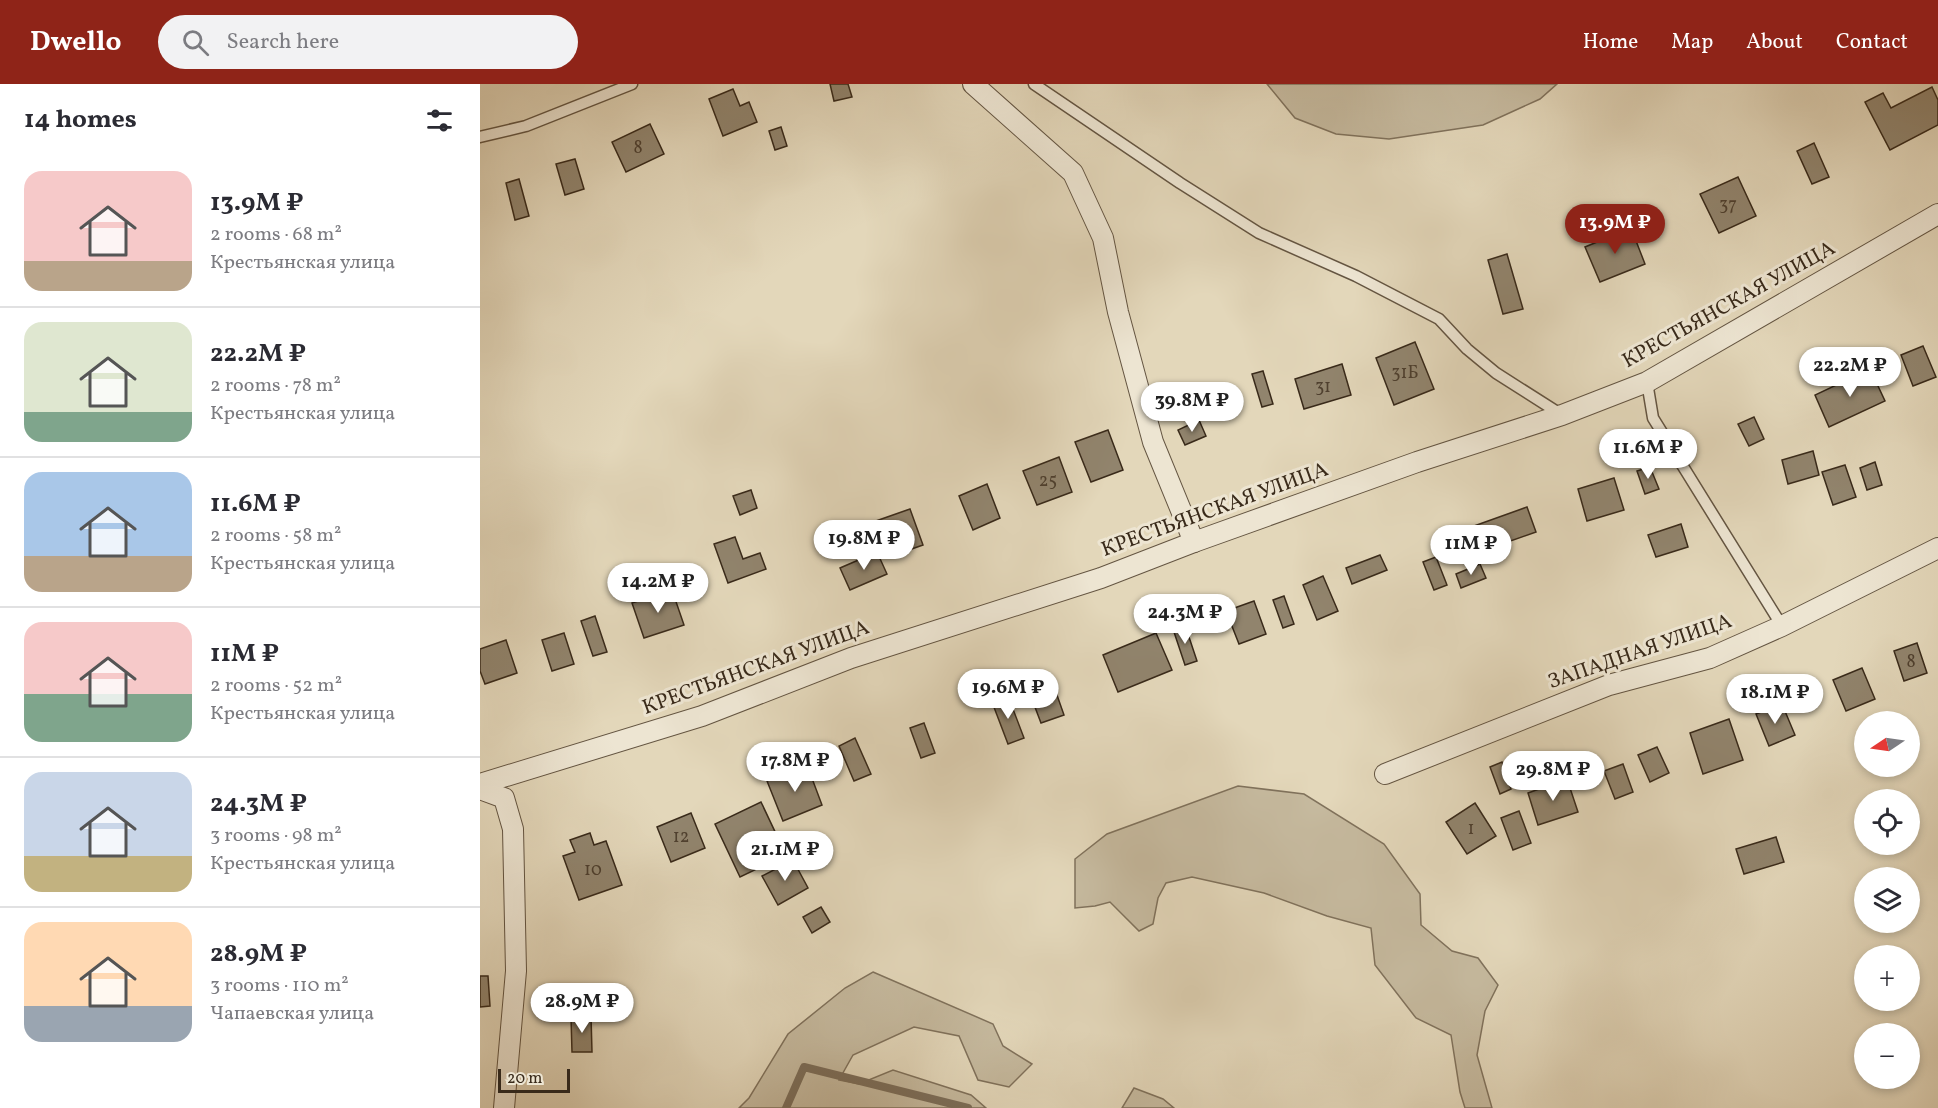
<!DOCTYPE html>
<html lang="en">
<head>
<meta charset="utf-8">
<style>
  :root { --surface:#fff; --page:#f2f2f3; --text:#2b2b33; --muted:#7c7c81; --line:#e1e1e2; --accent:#8f2418 }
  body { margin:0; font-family:Vollkorn,serif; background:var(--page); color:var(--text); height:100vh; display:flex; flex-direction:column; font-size:22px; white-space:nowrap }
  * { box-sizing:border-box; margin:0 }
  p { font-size:20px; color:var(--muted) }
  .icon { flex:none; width:33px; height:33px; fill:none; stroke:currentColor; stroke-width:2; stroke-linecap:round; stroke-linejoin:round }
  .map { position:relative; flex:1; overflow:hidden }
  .details { display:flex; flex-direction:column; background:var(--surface); width:480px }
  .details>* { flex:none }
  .needle { width:39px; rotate:257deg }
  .controls { position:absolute; left:1374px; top:627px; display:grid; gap:12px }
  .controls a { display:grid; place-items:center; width:66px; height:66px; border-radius:50%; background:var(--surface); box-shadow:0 3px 9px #0003; font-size:30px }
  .scale { position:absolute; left:18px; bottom:15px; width:72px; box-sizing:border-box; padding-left:6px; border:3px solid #392a1a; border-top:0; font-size:16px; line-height:21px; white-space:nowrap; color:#392a1a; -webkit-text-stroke:4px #ede5d2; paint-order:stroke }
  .price { position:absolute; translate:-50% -51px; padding:0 14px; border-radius:21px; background:#fff; color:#222; font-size:20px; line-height:39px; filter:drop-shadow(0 2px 3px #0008) }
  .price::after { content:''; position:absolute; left:50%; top:36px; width:18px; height:14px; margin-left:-9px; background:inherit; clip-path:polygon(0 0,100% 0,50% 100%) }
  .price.selected { background:var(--accent); color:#fff }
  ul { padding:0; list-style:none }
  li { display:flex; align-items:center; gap:18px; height:150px; padding:0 24px }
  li+li { border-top:2px solid var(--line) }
  li span { display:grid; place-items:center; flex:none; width:168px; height:120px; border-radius:18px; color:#555 }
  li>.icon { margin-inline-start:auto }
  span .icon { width:72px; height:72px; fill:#fffc; stroke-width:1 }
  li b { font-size:26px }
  h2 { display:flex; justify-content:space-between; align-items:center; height:72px; padding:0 24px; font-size:26px }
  header { display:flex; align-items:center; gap:36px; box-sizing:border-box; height:84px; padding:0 30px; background:var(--accent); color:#fff }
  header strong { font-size:28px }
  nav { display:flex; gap:33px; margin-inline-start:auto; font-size:21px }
  .search { width:420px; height:54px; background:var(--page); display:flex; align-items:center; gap:15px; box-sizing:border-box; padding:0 21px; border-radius:33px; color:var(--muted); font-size:22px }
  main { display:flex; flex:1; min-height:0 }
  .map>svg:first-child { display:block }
</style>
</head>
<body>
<header>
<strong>Dwello</strong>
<div class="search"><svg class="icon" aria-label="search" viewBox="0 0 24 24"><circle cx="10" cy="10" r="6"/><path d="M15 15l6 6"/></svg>Search here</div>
<nav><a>Home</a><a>Map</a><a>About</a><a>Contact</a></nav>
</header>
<main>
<section class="details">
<h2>14 homes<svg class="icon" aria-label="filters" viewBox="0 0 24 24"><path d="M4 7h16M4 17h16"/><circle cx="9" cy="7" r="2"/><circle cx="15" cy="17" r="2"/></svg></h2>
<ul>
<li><span style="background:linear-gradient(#f6c9c9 75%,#b9a48a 0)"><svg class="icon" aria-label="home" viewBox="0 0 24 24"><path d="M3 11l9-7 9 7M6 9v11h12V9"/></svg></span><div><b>13.9M ₽</b><p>2 rooms · 68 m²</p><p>Крестьянская улица</p></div></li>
<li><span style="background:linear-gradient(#dfe7d0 75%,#7fa58c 0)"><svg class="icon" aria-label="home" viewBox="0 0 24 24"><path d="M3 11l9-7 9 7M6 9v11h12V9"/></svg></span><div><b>22.2M ₽</b><p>2 rooms · 78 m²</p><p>Крестьянская улица</p></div></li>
<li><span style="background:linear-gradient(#a9c7e8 70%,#b9a48a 0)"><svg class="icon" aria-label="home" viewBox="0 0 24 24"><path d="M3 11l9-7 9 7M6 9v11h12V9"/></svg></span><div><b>11.6M ₽</b><p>2 rooms · 58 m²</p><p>Крестьянская улица</p></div></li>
<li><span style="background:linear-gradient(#f6c9c9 60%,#7fa58c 0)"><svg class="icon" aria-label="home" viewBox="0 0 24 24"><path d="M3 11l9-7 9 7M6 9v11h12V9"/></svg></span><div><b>11M ₽</b><p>2 rooms · 52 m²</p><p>Крестьянская улица</p></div></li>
<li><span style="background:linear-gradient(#c9d6e8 70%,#c2b280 0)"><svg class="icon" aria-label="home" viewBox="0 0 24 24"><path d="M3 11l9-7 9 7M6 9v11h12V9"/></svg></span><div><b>24.3M ₽</b><p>3 rooms · 98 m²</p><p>Крестьянская улица</p></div></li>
<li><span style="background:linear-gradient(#ffd9b3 70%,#9aa5b1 0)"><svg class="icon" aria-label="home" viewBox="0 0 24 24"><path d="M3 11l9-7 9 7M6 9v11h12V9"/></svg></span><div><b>28.9M ₽</b><p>3 rooms · 110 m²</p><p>Чапаевская улица</p></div></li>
</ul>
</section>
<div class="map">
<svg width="1458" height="1024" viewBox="0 0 1458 1024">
  <rect width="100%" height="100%" fill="#e3d7ba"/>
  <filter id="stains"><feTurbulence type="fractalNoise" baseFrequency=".00333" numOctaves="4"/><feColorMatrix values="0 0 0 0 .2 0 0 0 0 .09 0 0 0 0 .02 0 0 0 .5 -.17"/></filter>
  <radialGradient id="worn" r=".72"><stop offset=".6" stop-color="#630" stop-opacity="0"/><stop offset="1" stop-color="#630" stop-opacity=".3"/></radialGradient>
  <g fill="#c6ba9f" stroke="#80725c" stroke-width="1.5">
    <path d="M787,0H1077L1060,15L1003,41L909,55L856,50L815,34Z"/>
    <path d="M758,702L824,710L904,760L940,810L941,841L972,867L998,874L1018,901L1005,927L997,971L1012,1024H985L980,1008L971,951L936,934L895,881L891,844L847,832L784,809L712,793L686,799L678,814L673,840L659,847L630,818L615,822L595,824V775L627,750Z"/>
    <path d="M393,888L513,940L523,962L552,980L529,1003L498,996L479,952L434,943L373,971L359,996L379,1000L413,986L491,1011L506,1024H259L269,1014L308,950L365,904Z"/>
    <path d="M654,1004L683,1015L694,1024H642Z"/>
  </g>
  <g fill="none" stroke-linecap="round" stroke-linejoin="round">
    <path stroke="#7c6e5a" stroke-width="8" d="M306,1024L324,983L488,1024"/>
  </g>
  <g fill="#91846d" stroke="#392a1a" stroke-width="1.5">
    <path d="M350,0H368L372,13L354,17Z"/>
    <path d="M1452,3L1458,16V41L1410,66L1385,18L1403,9L1411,24Z"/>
    <path d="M253,5L260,22L269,18L277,38L243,52L229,15Z"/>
    <path d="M170,40L184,70L146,88L132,58Z"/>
    <path d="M301,43L307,62L295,66L289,47Z"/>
    <path d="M1334,59L1349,93L1332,100L1317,67Z"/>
    <path d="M95,75L104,105L85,111L76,80Z"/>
    <path d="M1258,93L1276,132L1239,149L1220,110Z"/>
    <path d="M39,95L49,132L35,136L26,99Z"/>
    <path d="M1151,144L1165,180L1120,198L1105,163Z"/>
    <path d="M1027,170L1043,225L1023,230L1008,176Z"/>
    <path d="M935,258L954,305L914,321L896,274Z"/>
    <path d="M1443,262L1456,293L1433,302L1421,271Z"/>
    <path d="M862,280L871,311L824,325L815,295Z"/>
    <path d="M1390,285L1405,317L1349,343L1335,311Z"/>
    <path d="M783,287L793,320L782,323L772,290Z"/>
    <path d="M1274,333L1284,355L1269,362L1258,340Z"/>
    <path d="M719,336L726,352L705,361L698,346Z"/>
    <path d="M628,346L643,386L611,398L595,358Z"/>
    <path d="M1333,367L1339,391L1308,400L1302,376Z"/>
    <path d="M579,373L592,408L557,421L543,387Z"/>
    <path d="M1395,378L1402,401L1387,406L1380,384Z"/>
    <path d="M1365,381L1376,413L1353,421L1342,388Z"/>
    <path d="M1170,383L1179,405L1165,410L1157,387Z"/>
    <path d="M1134,394L1144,426L1107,437L1098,405Z"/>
    <path d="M507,400L520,434L493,446L479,412Z"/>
    <path d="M271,406L277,424L260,431L253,412Z"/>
    <path d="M1047,423L1056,448L1002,467L994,442Z"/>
    <path d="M430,425L443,461L406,474L393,438Z"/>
    <path d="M1201,440L1208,463L1176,473L1168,451Z"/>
    <path d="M255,453L263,475L280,469L286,485L248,499L234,460Z"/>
    <path d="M397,468L407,490L370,506L360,484Z"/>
    <path d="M900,471L907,486L872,500L866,484Z"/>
    <path d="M956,473L967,501L954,506L943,478Z"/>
    <path d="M1000,480L1006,494L981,504L976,490Z"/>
    <path d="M843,492L858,527L837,536L823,501Z"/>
    <path d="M192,506L204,541L164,554L152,519Z"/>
    <path d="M804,512L814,540L803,544L793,516Z"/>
    <path d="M774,517L786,550L759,560L746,527Z"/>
    <path d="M115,532L127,568L113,572L101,537Z"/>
    <path d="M705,541L717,577L705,581L693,545Z"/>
    <path d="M84,549L94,580L72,587L62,556Z"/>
    <path d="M676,549L692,586L638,608L623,571Z"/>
    <path d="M26,556L37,589L5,600L0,587V565Z"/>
    <path d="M1437,559L1447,589L1424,597L1414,567Z"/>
    <path d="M1382,584L1395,615L1366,627L1353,596Z"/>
    <path d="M571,594L584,631L561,639L547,602Z"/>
    <path d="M528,612L544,654L528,660L512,618Z"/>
    <path d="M1302,620L1315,651L1289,662L1276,630Z"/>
    <path d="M1249,635L1263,676L1223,690L1210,649Z"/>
    <path d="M444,639L455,669L441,674L430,644Z"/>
    <path d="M375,654L391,690L374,697L359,662Z"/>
    <path d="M1177,663L1189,689L1170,698L1158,671Z"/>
    <path d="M1022,678L1031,705L1020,710L1010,683Z"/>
    <path d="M1143,680L1153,708L1135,715L1124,687Z"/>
    <path d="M327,681L342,721L303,737L287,697Z"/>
    <path d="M1087,695L1098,728L1058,741L1048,709Z"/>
    <path d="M281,718L306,771L260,793L235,740Z"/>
    <path d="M995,719L1016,752L987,770L966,738Z"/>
    <path d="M1039,727L1051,759L1033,766L1021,734Z"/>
    <path d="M211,729L225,764L191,778L177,743Z"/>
    <path d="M110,749L114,761L126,757L142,801L99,816L83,772L95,768L90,756Z"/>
    <path d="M1296,753L1304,778L1264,790L1256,765Z"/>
    <path d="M313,776L328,804L298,821L282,792Z"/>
    <path d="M341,823L350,838L332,849L323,833Z"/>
    <path d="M0,892H8L10,922L0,923Z"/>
    <path d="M111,932L112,968H92L91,933Z"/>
  </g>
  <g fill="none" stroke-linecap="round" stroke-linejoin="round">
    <defs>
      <g id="service">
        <path d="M554,0L700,99L779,149L876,192L959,235L987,265L1016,289L1082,331"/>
        <path d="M0,53L46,42L152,0"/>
        <path d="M1167,298L1173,334L1302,542"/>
      </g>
      <g id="minor">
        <path d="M493,0L593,89L623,154L638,228L673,358L714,458"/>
        <path d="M905,690L1129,601L1230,574L1302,542L1458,464"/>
        <path d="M0,700L222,632L371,574L621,494L714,458L937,378L1082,331L1167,298L1458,130"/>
        <path d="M0,705L24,714L33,745L36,887L24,1024"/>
      </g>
    </defs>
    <use href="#service" stroke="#645542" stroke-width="13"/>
    <use href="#minor" stroke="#645542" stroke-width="22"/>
    <use href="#service" stroke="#ede5d2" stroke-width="10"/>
    <use href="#minor" stroke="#ede5d2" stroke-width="20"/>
  </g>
  <g text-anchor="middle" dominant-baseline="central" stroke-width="6" stroke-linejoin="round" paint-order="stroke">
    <g font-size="18" fill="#4f402f">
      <text x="158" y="64">8</text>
      <text x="1248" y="121">37</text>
      <text x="925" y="289">31Б</text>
      <text x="843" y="303">31</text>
      <text x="568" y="397">25</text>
      <text x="1431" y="578">8</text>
      <text x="991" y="745">1</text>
      <text x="201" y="753">12</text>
      <text x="113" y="786">10</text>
    </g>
    <g font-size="21" fill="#392a1a" stroke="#ede5d2">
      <text transform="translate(1249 221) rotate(-29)">КРЕСТЬЯНСКАЯ УЛИЦА</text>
      <text transform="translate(735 426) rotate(-20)">КРЕСТЬЯНСКАЯ УЛИЦА</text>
      <text transform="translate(1160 568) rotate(-19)">ЗАПАДНАЯ УЛИЦА</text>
      <text transform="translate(276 584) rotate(-20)">КРЕСТЬЯНСКАЯ УЛИЦА</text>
    </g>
  </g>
  <rect width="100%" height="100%" filter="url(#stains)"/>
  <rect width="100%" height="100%" fill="url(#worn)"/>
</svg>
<div class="controls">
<a><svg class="needle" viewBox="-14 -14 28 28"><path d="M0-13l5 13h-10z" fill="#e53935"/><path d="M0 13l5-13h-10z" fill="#7c7c81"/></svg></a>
<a><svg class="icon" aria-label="locate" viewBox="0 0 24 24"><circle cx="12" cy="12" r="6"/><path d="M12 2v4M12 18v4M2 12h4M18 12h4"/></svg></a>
<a><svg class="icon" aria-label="layers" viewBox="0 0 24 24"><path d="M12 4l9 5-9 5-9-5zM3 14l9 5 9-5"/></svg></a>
<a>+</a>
<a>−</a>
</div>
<div class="scale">20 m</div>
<b class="price selected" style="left:1135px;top:171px">13.9M ₽</b>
<b class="price" style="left:1370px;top:314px">22.2M ₽</b>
<b class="price" style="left:712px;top:349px">39.8M ₽</b>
<b class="price" style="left:1168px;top:396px">11.6M ₽</b>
<b class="price" style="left:384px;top:487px">19.8M ₽</b>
<b class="price" style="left:991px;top:492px">11M ₽</b>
<b class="price" style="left:178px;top:530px">14.2M ₽</b>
<b class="price" style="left:705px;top:561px">24.3M ₽</b>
<b class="price" style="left:528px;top:636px">19.6M ₽</b>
<b class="price" style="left:1295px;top:641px">18.1M ₽</b>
<b class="price" style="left:315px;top:709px">17.8M ₽</b>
<b class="price" style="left:1073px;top:718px">29.8M ₽</b>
<b class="price" style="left:305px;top:798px">21.1M ₽</b>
<b class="price" style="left:102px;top:950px">28.9M ₽</b>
</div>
</main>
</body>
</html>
